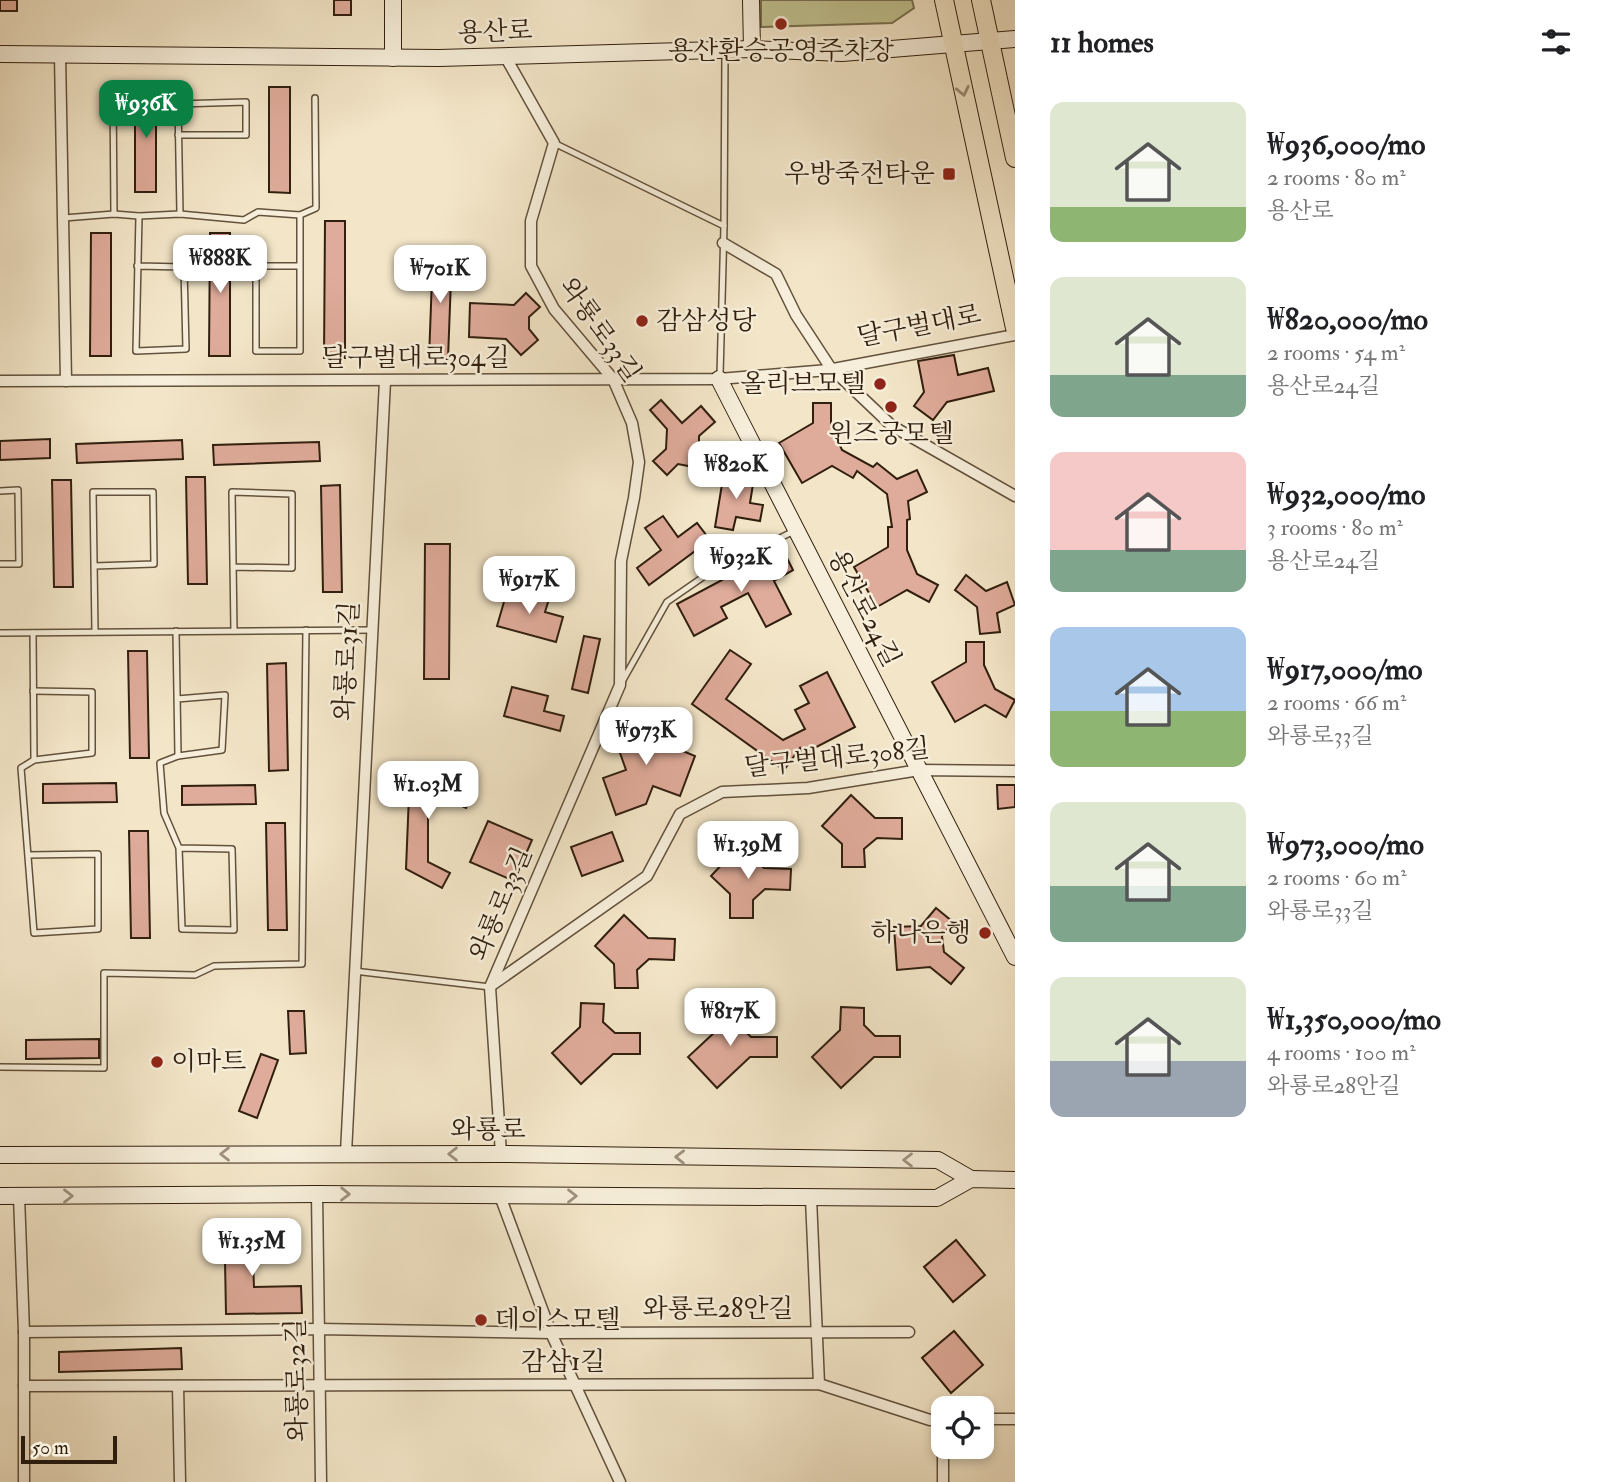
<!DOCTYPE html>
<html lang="en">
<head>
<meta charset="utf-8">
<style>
  :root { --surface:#fff; --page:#f6f6f6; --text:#202124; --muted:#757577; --accent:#0b8043 }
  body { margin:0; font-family:"IM FELL Double Pica","Noto Serif KR",serif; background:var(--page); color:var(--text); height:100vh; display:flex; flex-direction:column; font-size:26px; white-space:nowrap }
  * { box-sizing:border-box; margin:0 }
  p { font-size:23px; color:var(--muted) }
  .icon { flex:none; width:38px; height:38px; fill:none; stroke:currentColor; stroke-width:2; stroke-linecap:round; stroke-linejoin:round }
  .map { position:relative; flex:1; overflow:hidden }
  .drawer { display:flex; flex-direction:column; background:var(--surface); width:595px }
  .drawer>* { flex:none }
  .buttons { position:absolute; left:931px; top:1396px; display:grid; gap:14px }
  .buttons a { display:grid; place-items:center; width:63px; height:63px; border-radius:14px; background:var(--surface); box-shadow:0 4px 10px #0003; font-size:35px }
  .scale { position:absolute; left:21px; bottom:18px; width:96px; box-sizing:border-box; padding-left:7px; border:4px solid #311f0e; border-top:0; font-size:19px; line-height:24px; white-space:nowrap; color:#311f0e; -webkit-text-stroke:5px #f7efdb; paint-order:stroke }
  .price { position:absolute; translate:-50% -60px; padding:0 16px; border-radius:14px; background:#fff; color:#222; font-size:23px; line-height:46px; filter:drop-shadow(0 2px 4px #0008) }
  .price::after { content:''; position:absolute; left:50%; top:42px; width:21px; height:16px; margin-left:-10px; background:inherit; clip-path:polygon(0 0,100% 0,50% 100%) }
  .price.current { background:var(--accent); color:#fff }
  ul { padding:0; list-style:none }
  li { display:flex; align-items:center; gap:21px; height:175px; padding:0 35px }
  li span { display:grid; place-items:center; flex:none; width:196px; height:140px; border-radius:14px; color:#555 }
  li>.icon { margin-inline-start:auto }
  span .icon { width:84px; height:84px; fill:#fffc; stroke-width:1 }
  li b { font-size:30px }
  h2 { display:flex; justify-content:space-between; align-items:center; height:84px; padding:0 35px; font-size:30px }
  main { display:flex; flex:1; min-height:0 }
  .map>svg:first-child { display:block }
</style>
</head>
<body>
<main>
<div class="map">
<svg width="1015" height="1482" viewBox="0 0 1015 1482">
  <rect width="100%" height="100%" fill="#f3e6c8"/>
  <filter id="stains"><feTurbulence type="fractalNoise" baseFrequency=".00286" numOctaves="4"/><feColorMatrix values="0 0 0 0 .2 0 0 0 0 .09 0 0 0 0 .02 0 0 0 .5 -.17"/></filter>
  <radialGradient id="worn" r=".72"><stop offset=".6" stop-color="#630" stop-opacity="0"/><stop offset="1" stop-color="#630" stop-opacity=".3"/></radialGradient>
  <path fill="#c1c392" stroke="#797150" stroke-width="2" d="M761,0H912L914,8L892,23L761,27Z"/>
  <g fill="#dfab9a" stroke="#311f0e" stroke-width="2">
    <rect x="0" y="0" width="17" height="11"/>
    <rect x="334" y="0" width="17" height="15"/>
    <rect x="135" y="87" width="21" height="105"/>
    <path d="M269,87H290V193L269,192Z"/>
    <path d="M325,221H345V358H324Z"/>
    <path d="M91,233H111V356H90Z"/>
    <path d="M210,233H230V356H209Z"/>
    <path d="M433,251L452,252L448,359H429Z"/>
    <path d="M526,293L540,307L529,317V329L538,340L521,355L506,339L469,337L470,303L514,305Z"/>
    <path d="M954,355L958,375L988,368L994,391L947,402L933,420L914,406L924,392L918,361Z"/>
    <path d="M661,400L682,423L701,406L715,422L699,436V448L717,462L703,479L688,466L678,464L667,475L653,461L666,449L667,429L650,410Z"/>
    <path d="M813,403H831V425L842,450L873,467L877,463L897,479L917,470L927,492L908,501L910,519L907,520V550L917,574L938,585L929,602L907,590L877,607L854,567L888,547V527H892L887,494L857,471L853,478L832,466L802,483L779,443L813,423Z"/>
    <path d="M50,439V458L0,460V441Z"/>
    <path d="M182,440L183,459L77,463L76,444Z"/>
    <path d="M319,442L320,461L214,465L213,445Z"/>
    <path d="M724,472L754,478L750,503L763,505L760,521L736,517L733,530L715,527Z"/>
    <path d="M186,477H205L207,584H188Z"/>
    <path d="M52,480H71L73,587H54Z"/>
    <path d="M340,485L342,592H323L321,486Z"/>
    <path d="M663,516L678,537L697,523L710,540L649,585L637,568L661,550L645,528Z"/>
    <path d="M425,544H450L449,679H424Z"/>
    <path d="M782,548L793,570L774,581L791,614L766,627L748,593L721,607L727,618L694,636L677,604Z"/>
    <path d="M966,575L986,591L1007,582L1015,605L997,613L1000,632L980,634L977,607L955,590Z"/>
    <path d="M508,588L549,599L545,612L563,617L556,642L497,626Z"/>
    <path d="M584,636L600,639L588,693L572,689Z"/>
    <path d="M966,642H984V665L995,689L1015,700L1006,717L985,705L955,722L932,682L966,662Z"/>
    <path d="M730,650L751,664L726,699L783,740L805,729L795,710L809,703L800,686L827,672L855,727L803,754L800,748L784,770L692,704Z"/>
    <path d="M128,651H147L149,758H130Z"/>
    <path d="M286,663L288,770L269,771L267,664Z"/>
    <path d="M512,687L548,696L544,711L564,716L560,731L504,716Z"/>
    <path d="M657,718L666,744L695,756L680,796L653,786L646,804L616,815L603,778L626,770L613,733Z"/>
    <path d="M410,770L430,771L474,793L466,808L428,790V862L450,873L442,888L406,869Z"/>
    <path d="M116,783L117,802L43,803V784Z"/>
    <path d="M255,785L256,804L182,805V786Z"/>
    <path d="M997,785H1015V807L998,809Z"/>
    <path d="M851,795L875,818H902V839L877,838L864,849L865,867H842V844L822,826Z"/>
    <path d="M488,821L532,840L514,881L470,862Z"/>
    <path d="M266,823H285L287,930H268Z"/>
    <path d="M129,831H148L150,938H131Z"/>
    <path d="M612,832L623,861L582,876L571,847Z"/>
    <path d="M740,845L764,868L791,869L790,890L765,889L753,900V918H730V894L711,876Z"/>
    <path d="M936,908L953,922L942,936L944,952L964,968L951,984L930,967L897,970L894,927L921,926Z"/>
    <path d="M624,915L648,938L675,939L674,960L649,959L637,970L638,988H615L614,964L595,946Z"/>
    <path d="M581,1003L604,1004L603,1022L615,1033H640V1054H613L581,1084L552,1053L580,1027Z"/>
    <path d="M717,1007L740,1008V1026L751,1037H777V1057H750L717,1088L688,1057L717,1030Z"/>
    <path d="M841,1007L864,1008V1025L875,1036H900V1057H874L841,1088L812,1057L840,1030Z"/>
    <path d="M288,1011H304L306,1053L290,1054Z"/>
    <path d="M99,1039V1058L26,1059V1040Z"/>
    <path d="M261,1054L278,1060L257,1118L239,1111Z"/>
    <path d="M218,1230L238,1244L266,1230L276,1250L253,1261L254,1287L301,1286L302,1313L226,1314L225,1261L206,1248Z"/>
    <path d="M956,1240L985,1275L953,1302L924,1267Z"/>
    <path d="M954,1331L983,1365L951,1393L922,1358Z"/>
    <path d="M181,1348L182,1369L59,1372V1352Z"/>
  </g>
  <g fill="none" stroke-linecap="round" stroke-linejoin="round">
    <defs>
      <g id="lane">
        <path d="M113,91L114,214"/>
        <path d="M178,135H246V102L178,104L180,214"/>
        <path d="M554,143L724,226"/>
        <path d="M300,215V351H256V266H300"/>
        <path d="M64,218L114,214L139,216L180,214L244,220L258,212L300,215L316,208L315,98"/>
        <path d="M137,266L184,267L186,349L136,351L139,216"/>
        <path d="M720,375L724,226L725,53"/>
        <path d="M0,491L18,490L19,564H0"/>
        <path d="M94,566L154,564L153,492H93L95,632"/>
        <path d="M233,567L292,568V494L232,492L234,631"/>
        <path d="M176,631L178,756L222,750L225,695L177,699"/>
        <path d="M0,633L372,630"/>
        <path d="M623,680L667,602L706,575L794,531"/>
        <path d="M33,691L92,692V753L34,760"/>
        <path d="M178,756L160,763L164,813L179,848L182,929L234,930L232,849L179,848"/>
        <path d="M28,855L98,854V929L34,933L21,768L34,760L33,633"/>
        <path d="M354,971L490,987"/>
        <path d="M0,1067L104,1068V973L195,975L214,966L302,964L306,630"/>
      </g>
      <g id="street">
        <path d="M60,55L66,381"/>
        <path d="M723,243L776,274L796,315L830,367L892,426L1015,496"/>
        <path d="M0,381L719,379L828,370L1015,335"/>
        <path d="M492,985L647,876L680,814L722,792L808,788L919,770L1015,771"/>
        <path d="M346,1153L385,381"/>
        <path d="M501,1154L490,987L620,685L621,561L634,498L639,462L632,423L613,379L554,309L531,266V221L554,143L505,56"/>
        <path d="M317,1194L321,1482"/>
        <path d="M19,1196L24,1332V1482"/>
        <path d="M500,1196L551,1333L620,1482"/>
        <path d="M811,1198L819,1384"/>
        <path d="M24,1332L319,1329L551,1333L909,1332"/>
        <path d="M24,1386L819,1384L930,1420H943V1440"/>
        <path d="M178,1386L180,1482"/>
        <path d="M982,1419H1015"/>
        <path d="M943,1447V1482"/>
      </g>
      <g id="secondary">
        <path d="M751,0L752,49"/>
        <path d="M0,54L439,58L752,49L842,53L1015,39"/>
        <path d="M393,58V0"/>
        <path d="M719,379L1015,957"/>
        <path d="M0,1155L501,1154L938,1160L971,1179"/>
        <path d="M0,1196L317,1194L937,1198L971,1179L1015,1180"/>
      </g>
      <g id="primary">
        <path d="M944,0L1015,328"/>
        <path d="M981,0L1015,158"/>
      </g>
    </defs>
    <use href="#lane" stroke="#62513c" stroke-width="8"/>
    <use href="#street" stroke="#62513c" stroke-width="13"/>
    <use href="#secondary" stroke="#311f0e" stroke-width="18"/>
    <use href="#primary" stroke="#311f0e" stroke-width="20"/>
    <use href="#lane" stroke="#f7efdb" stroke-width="5"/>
    <use href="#street" stroke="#f7efdb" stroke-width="10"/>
    <use href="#secondary" stroke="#f7efdb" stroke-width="16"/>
    <use href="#primary" stroke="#f3e6c8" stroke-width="18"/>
  </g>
  <defs><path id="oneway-chevron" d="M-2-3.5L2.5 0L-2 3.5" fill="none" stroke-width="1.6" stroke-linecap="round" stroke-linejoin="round" transform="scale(1.75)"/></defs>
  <use stroke="#9c8c74" href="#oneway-chevron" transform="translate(963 91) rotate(78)"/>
  <g stroke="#9e917f">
    <use href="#oneway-chevron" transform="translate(225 1154) rotate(180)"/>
    <use href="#oneway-chevron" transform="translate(453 1154) rotate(-180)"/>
    <use href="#oneway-chevron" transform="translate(680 1157) rotate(-179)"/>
    <use href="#oneway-chevron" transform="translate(908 1160) rotate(-180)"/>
    <use href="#oneway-chevron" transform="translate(345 1194) rotate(1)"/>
    <use href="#oneway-chevron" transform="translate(68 1196)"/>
    <use href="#oneway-chevron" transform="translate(572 1196)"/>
  </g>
  <g fill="#8f2418" stroke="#f7efdb" stroke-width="2.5">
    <circle cx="781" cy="24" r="7"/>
    <rect x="942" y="167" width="14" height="14" rx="3.5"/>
    <circle cx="642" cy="321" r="7"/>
    <circle cx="880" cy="384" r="7"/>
    <circle cx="891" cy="407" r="7"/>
    <circle cx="985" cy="933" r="7"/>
    <circle cx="157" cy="1062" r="7"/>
    <circle cx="481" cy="1320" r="7"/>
  </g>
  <g text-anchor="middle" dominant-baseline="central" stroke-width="5" stroke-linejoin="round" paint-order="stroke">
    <g font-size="26" fill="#311f0e" stroke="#f7efdb">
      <text transform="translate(495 32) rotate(-2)">용산로</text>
      <text transform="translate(919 326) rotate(-11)">달구벌대로</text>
      <text transform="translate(600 330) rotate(55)">와룡로33길</text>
      <text x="416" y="358">달구벌대로304길</text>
      <text transform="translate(864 608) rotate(63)">용산로24길</text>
      <text transform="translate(347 661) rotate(-87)">와룡로31길</text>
      <text transform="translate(837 758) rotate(-6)">달구벌대로308길</text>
      <text transform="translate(501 904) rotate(-67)">와룡로33길</text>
      <text x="488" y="1130">와룡로</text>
      <text x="718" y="1309">와룡로28안길</text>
      <text x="563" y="1362">감삼1길</text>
      <text transform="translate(297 1380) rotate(-91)">와룡로32길</text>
    </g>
    <g font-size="26" fill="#311f0e" stroke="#f7efdb" text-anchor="end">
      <text x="781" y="51" text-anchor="middle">용산환승공영주차장</text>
      <text x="935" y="174">우방죽전타운</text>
      <text x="656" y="321" text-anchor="start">감삼성당</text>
      <text x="866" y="384">올리브모텔</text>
      <text x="891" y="434" text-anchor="middle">윈즈궁모텔</text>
      <text x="971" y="933">하나은행</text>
      <text x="171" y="1062" text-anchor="start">이마트</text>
      <text x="495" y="1320" text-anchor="start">데이스모텔</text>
    </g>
  </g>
  <rect width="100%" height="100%" filter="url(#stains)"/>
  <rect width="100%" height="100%" fill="url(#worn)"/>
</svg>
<div class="buttons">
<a><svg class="icon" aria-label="locate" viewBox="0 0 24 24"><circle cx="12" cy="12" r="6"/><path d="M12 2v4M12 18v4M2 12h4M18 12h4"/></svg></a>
</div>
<div class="scale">50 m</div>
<b class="price current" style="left:146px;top:140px">₩936K</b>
<b class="price" style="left:220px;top:295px">₩888K</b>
<b class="price" style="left:440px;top:305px">₩701K</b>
<b class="price" style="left:736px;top:501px">₩820K</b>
<b class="price" style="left:741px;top:594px">₩932K</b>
<b class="price" style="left:529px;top:616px">₩917K</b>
<b class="price" style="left:646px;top:767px">₩973K</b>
<b class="price" style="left:428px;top:821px">₩1.03M</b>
<b class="price" style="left:748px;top:881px">₩1.39M</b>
<b class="price" style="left:730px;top:1048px">₩817K</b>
<b class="price" style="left:252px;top:1278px">₩1.35M</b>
</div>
<section class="drawer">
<h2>11 homes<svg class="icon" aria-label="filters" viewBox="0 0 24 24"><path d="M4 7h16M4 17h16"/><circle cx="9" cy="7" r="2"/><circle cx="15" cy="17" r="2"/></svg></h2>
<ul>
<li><span style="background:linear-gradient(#dfe7d0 75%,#8fb573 0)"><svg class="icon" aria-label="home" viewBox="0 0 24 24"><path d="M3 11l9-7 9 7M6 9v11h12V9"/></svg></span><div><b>₩936,000/mo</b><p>2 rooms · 80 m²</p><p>용산로</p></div></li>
<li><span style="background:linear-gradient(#dfe7d0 70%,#7fa58c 0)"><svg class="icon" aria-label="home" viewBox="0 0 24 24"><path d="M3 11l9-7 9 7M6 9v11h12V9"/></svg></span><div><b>₩820,000/mo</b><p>2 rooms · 54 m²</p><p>용산로24길</p></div></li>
<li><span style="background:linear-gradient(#f6c9c9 70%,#7fa58c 0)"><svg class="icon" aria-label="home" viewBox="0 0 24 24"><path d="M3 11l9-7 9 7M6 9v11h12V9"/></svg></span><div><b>₩932,000/mo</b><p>3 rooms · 80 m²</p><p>용산로24길</p></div></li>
<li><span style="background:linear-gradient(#a9c7e8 60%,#8fb573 0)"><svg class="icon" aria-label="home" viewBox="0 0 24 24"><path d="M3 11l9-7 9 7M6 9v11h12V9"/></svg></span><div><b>₩917,000/mo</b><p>2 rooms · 66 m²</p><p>와룡로33길</p></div></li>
<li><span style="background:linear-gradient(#dfe7d0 60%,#7fa58c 0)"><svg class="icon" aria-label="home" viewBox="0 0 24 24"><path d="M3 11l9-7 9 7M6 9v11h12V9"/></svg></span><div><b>₩973,000/mo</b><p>2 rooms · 60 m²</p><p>와룡로33길</p></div></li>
<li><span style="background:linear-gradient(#dfe7d0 60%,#9aa5b1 0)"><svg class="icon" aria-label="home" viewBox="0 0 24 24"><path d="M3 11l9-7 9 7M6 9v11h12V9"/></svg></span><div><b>₩1,350,000/mo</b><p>4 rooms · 100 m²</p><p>와룡로28안길</p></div></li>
</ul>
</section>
</main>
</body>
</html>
